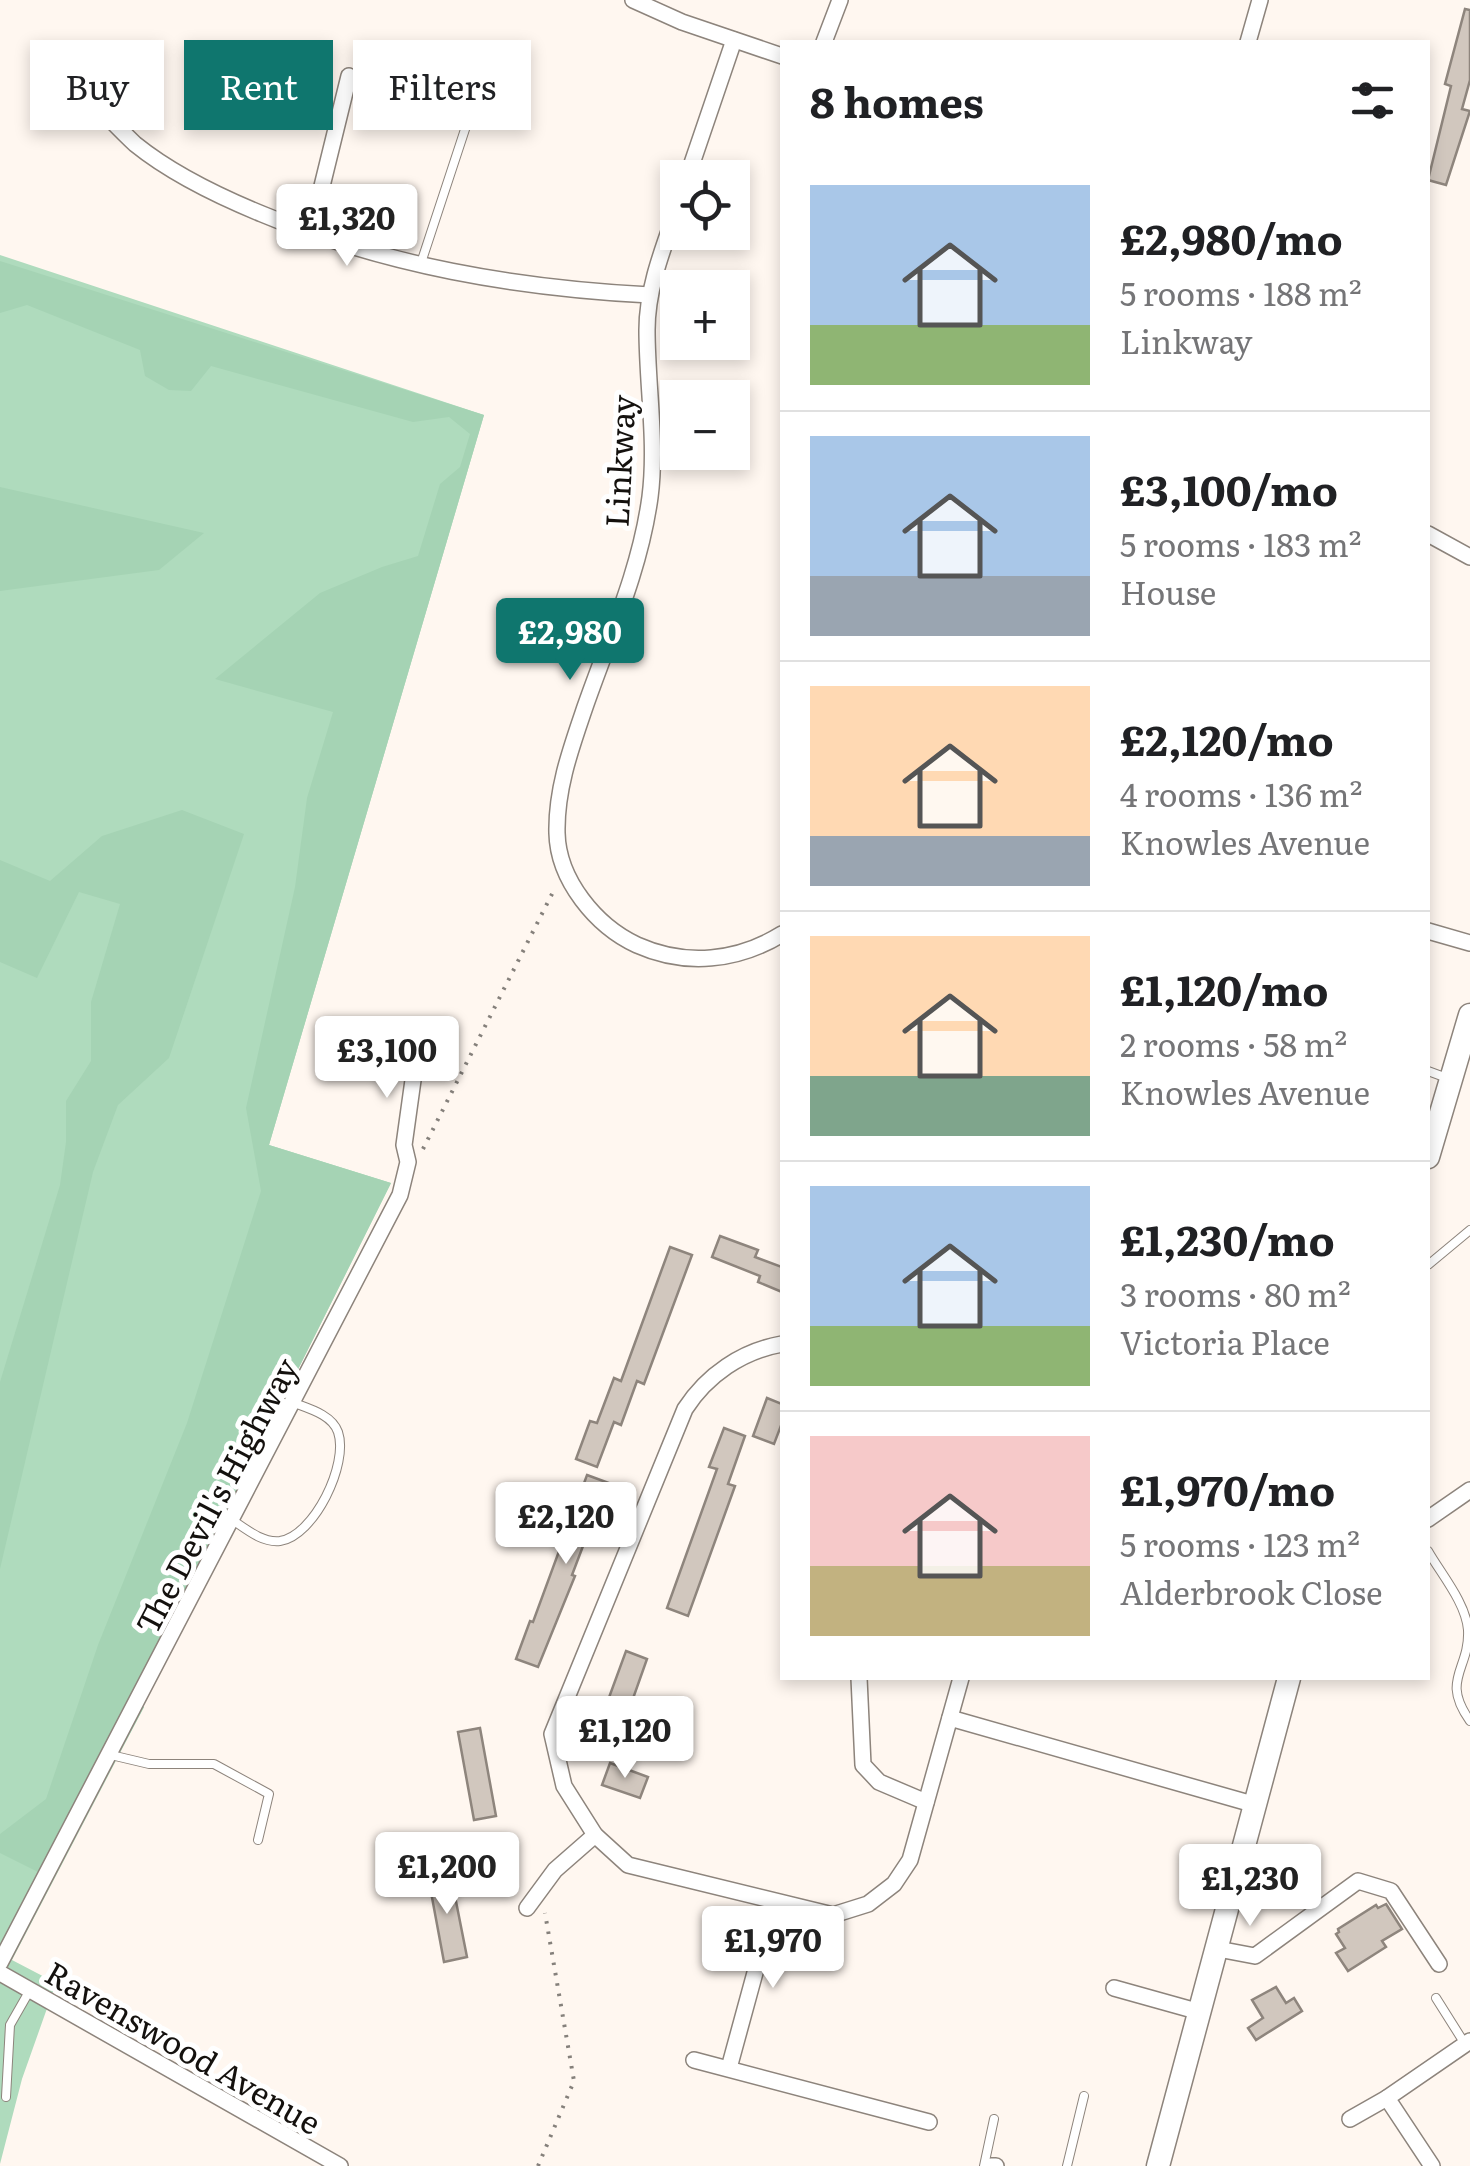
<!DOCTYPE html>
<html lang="en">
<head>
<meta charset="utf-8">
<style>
  :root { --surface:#fff; --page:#f2f2f2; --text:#202124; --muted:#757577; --line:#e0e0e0; --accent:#0f766e }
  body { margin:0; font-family:Literata,serif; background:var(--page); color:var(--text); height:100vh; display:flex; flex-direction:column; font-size:38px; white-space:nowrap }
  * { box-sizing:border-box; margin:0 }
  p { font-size:32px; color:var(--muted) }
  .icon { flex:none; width:55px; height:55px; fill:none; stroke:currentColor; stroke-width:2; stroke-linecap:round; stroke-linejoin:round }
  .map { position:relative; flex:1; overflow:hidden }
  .panel { position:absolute; left:780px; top:40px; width:650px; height:1640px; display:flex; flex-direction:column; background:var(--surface); border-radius:0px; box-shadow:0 5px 15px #0003 }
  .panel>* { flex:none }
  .top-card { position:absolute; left:30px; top:40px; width:600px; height:90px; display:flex; gap:20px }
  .fabs { position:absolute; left:660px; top:160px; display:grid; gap:20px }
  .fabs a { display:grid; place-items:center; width:90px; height:90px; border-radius:0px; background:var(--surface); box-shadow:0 5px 15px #0003; font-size:50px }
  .price { position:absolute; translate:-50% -85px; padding:0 22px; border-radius:10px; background:#fff; color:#222; font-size:32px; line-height:65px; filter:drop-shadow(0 2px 5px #0008) }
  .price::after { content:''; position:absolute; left:50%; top:60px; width:30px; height:22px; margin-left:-15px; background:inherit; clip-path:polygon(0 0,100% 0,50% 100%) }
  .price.selected { background:var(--accent); color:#fff }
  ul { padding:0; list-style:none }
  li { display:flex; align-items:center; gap:30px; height:250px; padding:0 30px }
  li+li { border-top:2px solid var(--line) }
  li span { display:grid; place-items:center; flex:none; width:280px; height:200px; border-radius:0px; color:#555 }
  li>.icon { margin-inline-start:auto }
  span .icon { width:120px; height:120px; fill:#fffc; stroke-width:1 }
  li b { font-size:42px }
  h2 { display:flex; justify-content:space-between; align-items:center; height:120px; padding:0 30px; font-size:42px }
  .pill { padding:0 35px; border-radius:0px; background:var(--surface); box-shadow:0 5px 15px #0003; font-size:35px; line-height:90px }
  .pill.selected { background:var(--accent); color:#fff }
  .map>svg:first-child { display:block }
</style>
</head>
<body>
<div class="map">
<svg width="1470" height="2166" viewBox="0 0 1470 2166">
  <rect width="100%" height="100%" fill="#fff7f0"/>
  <path fill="#afdbbd" d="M0,255L484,415L269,1145L391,1183L133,1700L144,1707L12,1960L56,1983L22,2079L0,2164Z"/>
  <g fill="#a5d3b4">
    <path d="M0,261L484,415L269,1145L391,1183L133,1700L144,1707L52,1879L0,1853V1834L46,1799L98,1645L187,1423L261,1191L246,1108L295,887L307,798L333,712L215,679L320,593L382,567L418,556L440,484L460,467L470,434L449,417L413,422L211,366L191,391L169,390L145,376L140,350L27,305L0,313Z"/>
    <path d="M0,487L204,533L159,570L0,591Z"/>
    <path d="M182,810L244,834L169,1058L118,1105L93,1172L0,1569V1382L60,1185L66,1142V1101L91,1061V1002L120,904L79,892L37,978L0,962V860L50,881L102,836Z"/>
  </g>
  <g fill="#d1c7be" stroke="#8e857d" stroke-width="2.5">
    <path d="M1465,9L1470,10V80L1462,109L1470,111L1446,185L1428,180L1451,86L1445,84Z"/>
    <path d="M720,1236L758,1250L755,1257L782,1267V1292L758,1282L760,1276L712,1257Z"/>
    <path d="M670,1247L692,1255L644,1384L637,1381L621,1425L614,1422L597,1467L576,1459L590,1421L597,1423L614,1378L621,1381Z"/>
    <path d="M767,1398L782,1404V1423L774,1444L753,1436Z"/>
    <path d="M724,1428L745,1436L728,1484L735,1486L688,1616L667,1608L717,1469L709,1467Z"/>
    <path d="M587,1475L625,1489L617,1510L599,1504L572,1575L575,1576L538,1667L516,1659L530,1621L533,1622Z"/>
    <path d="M626,1651L647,1659L618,1741L596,1733Z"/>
    <path d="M480,1728L496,1816L474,1820L458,1732Z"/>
    <path d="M610,1763L648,1777L640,1798L602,1785Z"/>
    <path d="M450,1871L467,1957L444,1962L428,1876Z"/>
    <path d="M1386,1904L1402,1929L1382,1941L1386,1947L1348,1971L1336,1953L1345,1948L1336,1934L1339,1932L1338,1929L1376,1905L1378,1908Z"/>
    <path d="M1276,1987L1286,2003L1294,1998L1302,2011L1256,2040L1248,2028L1263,2018L1252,2000Z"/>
  </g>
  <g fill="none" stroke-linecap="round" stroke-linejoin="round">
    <defs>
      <g id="lane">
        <path d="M420,266L474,102"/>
        <path d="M1428,1071L1447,1078"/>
        <path d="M1428,1265L1470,1230"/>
        <path d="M231,1519C246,1529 262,1543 280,1541C314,1536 349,1464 338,1432C332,1415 310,1409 294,1403"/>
        <path d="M1428,1551C1441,1574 1466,1603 1468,1630C1470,1670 1440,1679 1470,1721"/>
        <path d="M111,1755L149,1764H214L269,1794L258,1840"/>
        <path d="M1436,1998L1465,2044"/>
        <path d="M6,2097L10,2025L30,1990"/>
        <path d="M984,2166L994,2119"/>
        <path d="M1067,2166L1084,2096"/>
      </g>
      <g id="street">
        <path d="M633,0L682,22L782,56"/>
        <path d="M824,42L840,0"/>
        <path d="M1248,42L1260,0"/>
        <path d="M97,106C110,119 122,132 135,144C172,174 218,196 262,214C386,266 516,288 650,295"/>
        <path d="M687,178L734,40"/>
        <path d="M678,206C664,246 647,287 647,330C647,385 657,443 650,497C640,571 609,638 585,707C571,748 556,789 557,833C558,880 596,926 637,945C686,967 738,961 782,934"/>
        <path d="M310,235L349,76"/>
        <path d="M1428,534L1470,557"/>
        <path d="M1428,931L1470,943"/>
        <path d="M782,1344C742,1351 707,1375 685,1409L552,1734L564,1786L595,1835L628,1865L833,1915L868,1904L894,1884L910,1860L961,1678"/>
        <path d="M1428,1519L1470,1490"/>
        <path d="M859,1678L863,1765L879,1782L926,1802"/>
        <path d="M950,1718L1256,1805"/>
        <path d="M527,1908L555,1870L595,1835"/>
        <path d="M1218,1949L1255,1956L1358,1881L1391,1891L1439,1964"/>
        <path d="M0,1963L400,1195L408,1162L404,1145L414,1073L410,1034"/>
        <path d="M0,1973L340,2166"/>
        <path d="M1114,1988L1200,2012"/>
        <path d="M694,2060L929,2122"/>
        <path d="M729,2068L774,1903"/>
        <path d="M1350,2119L1387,2098"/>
        <path d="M991,2166H996"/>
        <path d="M1432,2166L1387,2098L1470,2041"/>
      </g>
      <g id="secondary">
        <path d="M1428,1157L1470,1015"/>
        <path d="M1158,2166L1289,1678"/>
      </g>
    </defs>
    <use href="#lane" stroke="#8d847c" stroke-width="10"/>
    <use href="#street" stroke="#8d847c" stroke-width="18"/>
    <use href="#secondary" stroke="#8d847c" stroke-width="25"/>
    <g stroke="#85807b" stroke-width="4" stroke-dasharray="2.5 8" stroke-linecap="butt">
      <path d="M423,1149L554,890"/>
      <path d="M538,2166L574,2081L545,1913"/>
    </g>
    <use href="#lane" stroke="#fff" stroke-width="8"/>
    <use href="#street" stroke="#fff" stroke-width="15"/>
    <use href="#secondary" stroke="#fff" stroke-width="22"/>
  </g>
  <g text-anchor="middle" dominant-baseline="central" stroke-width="10" stroke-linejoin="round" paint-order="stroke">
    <g font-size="32" fill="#14110e" stroke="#fff">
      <text transform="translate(618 461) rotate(-87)">Linkway</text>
      <text transform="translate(215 1495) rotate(-62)">The Devil's Highway</text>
      <text transform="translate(184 2046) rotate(30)">Ravenswood Avenue</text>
    </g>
  </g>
</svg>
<div class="fabs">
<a><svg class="icon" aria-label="locate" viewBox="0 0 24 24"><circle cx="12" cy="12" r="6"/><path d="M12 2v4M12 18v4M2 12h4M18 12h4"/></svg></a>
<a>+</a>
<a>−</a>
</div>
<b class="price" style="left:347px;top:269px">£1,320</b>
<b class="price selected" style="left:570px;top:683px">£2,980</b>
<b class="price" style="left:387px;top:1101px">£3,100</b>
<b class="price" style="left:566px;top:1567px">£2,120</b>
<b class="price" style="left:625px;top:1781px">£1,120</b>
<b class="price" style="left:447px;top:1917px">£1,200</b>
<b class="price" style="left:1250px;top:1929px">£1,230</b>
<b class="price" style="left:773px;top:1991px">£1,970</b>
<div class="top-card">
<a class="pill">Buy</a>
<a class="pill selected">Rent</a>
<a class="pill">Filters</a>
</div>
<section class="panel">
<h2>8 homes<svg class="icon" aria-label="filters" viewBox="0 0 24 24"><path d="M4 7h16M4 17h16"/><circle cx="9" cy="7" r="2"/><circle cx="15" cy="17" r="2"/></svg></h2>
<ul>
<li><span style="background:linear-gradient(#a9c7e8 70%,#8fb573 0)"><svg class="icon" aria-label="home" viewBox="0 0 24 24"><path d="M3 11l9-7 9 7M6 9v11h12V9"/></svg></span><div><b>£2,980/mo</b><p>5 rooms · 188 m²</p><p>Linkway</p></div></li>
<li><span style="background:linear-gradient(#a9c7e8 70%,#9aa5b1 0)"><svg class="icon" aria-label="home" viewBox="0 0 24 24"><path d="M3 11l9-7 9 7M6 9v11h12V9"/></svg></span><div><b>£3,100/mo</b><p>5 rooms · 183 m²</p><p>House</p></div></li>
<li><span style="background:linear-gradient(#ffd9b3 75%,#9aa5b1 0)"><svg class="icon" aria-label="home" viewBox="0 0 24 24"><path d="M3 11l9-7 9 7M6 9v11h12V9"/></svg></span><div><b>£2,120/mo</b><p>4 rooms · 136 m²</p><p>Knowles Avenue</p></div></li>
<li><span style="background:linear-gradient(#ffd9b3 70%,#7fa58c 0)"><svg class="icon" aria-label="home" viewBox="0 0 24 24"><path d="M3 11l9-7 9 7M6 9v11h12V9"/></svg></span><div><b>£1,120/mo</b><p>2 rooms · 58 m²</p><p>Knowles Avenue</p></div></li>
<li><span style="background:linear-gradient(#a9c7e8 70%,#8fb573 0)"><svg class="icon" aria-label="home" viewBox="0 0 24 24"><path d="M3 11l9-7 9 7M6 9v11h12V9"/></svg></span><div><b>£1,230/mo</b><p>3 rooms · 80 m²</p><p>Victoria Place</p></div></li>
<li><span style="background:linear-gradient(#f6c9c9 65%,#c2b280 0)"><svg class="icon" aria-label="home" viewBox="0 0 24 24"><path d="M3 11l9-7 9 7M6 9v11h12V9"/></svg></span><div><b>£1,970/mo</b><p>5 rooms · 123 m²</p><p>Alderbrook Close</p></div></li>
</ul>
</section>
</div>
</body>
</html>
